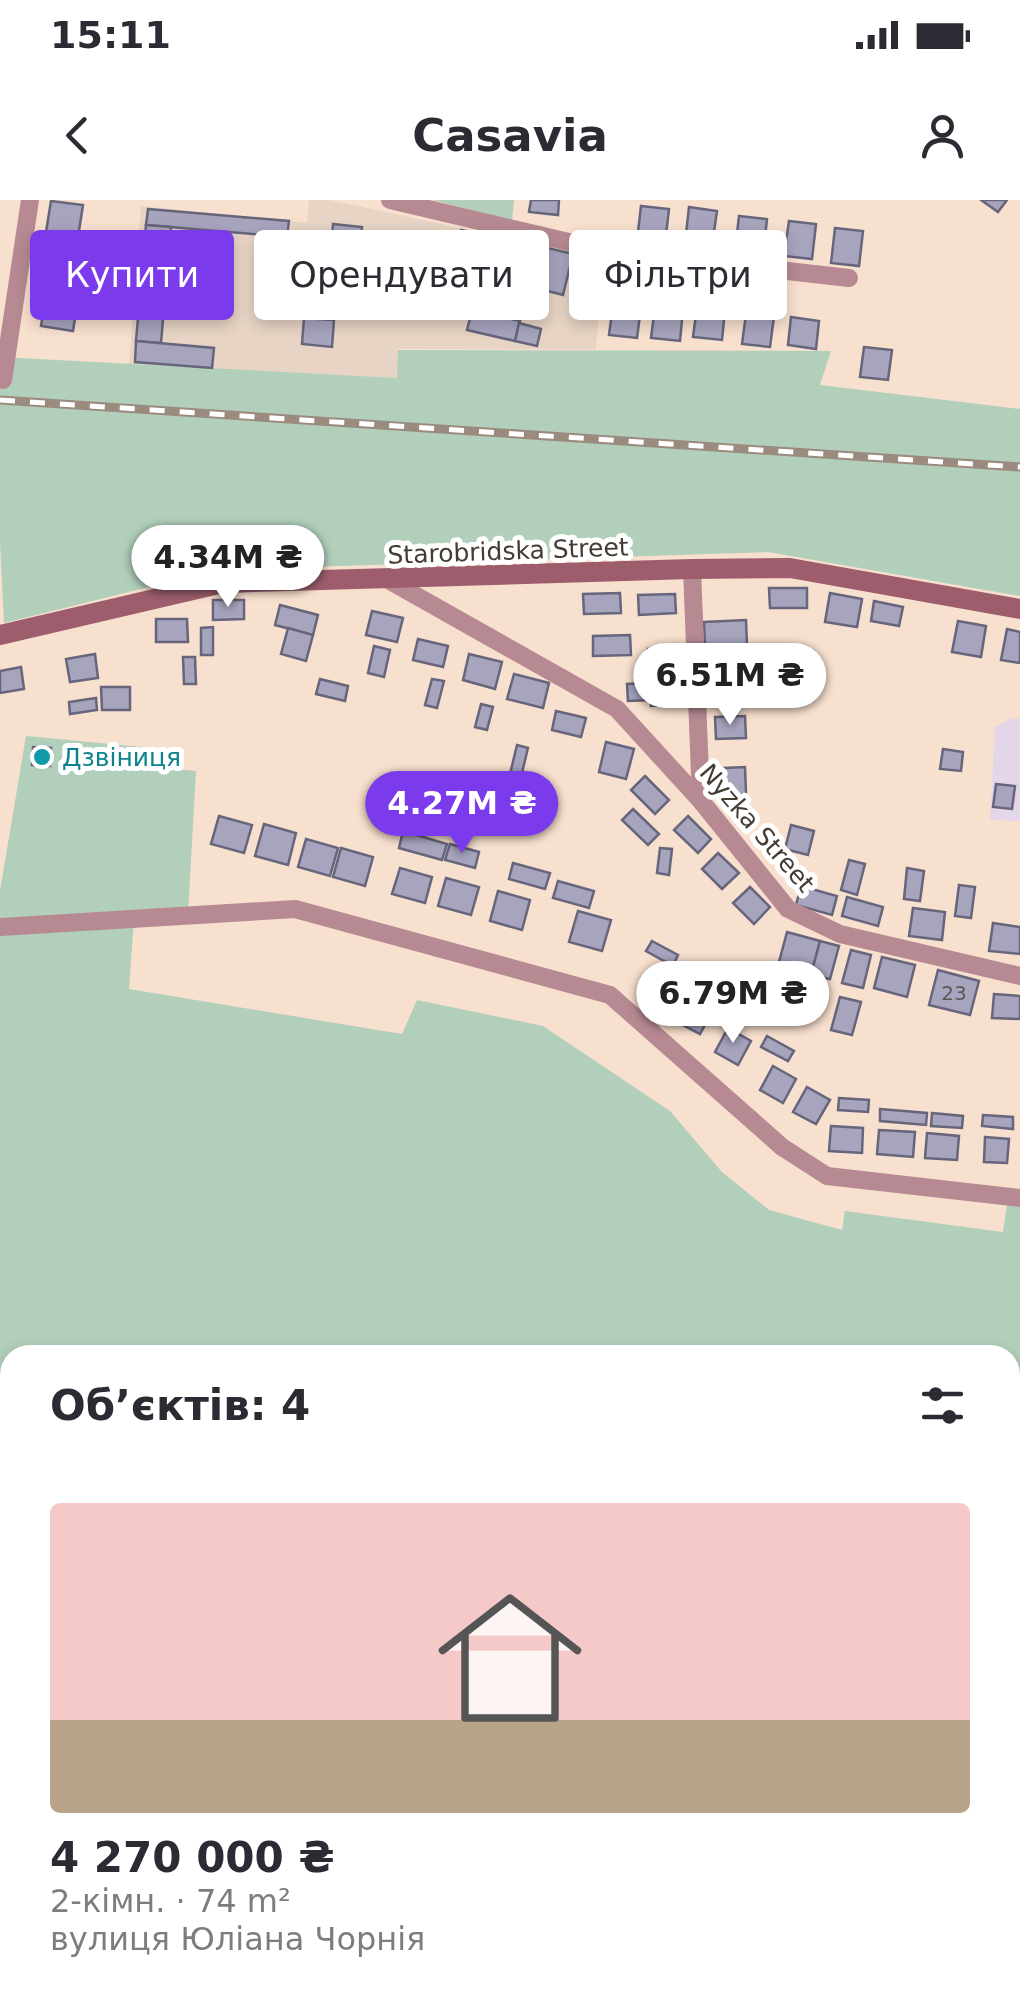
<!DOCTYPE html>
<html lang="uk">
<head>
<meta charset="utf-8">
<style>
  :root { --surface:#fff; --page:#f7f7f7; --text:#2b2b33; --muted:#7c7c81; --accent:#7c3aed }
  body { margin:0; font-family:"DejaVu Sans",sans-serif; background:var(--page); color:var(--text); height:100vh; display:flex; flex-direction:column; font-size:38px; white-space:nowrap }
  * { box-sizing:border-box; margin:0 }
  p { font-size:32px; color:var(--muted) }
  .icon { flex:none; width:55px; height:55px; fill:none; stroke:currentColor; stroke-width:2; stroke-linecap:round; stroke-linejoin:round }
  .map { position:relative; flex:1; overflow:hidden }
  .drawer { position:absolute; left:0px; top:1145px; width:1020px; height:672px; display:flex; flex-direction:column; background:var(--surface); border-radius:30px 30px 0 0; box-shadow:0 5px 15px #0003 }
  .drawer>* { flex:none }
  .banner { position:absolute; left:30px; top:30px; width:960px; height:90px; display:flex; gap:20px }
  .price { position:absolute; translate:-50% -85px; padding:0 22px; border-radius:35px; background:#fff; color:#222; font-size:32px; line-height:65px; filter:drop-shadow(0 2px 5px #0008) }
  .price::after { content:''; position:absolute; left:50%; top:60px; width:30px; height:22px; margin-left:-15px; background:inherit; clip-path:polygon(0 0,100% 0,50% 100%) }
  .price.current { background:var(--accent); color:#fff }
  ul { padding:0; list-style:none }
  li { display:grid; align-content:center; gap:20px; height:530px; padding:0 50px }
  li span { display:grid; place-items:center; height:310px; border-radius:10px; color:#555 }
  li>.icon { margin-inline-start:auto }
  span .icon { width:180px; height:180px; fill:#fffc; stroke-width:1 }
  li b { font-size:42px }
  h2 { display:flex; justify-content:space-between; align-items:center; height:120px; padding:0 50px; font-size:42px }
  .tag { padding:0 35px; border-radius:10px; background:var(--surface); box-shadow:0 5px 15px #0003; font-size:35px; line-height:90px }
  .tag.current { background:var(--accent); color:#fff }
  .status { display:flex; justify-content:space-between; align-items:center; height:70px; padding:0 50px; background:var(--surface); direction:ltr }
  .status svg { height:28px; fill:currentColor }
  header { display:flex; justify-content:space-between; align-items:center; height:130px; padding:0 50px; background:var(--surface); font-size:45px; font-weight:600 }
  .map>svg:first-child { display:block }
</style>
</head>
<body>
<div class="status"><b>15:11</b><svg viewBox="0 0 49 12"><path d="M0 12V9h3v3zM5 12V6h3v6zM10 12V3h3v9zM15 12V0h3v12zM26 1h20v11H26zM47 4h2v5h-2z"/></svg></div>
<header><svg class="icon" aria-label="back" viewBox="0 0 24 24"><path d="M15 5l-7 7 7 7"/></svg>Casavia<svg class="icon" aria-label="person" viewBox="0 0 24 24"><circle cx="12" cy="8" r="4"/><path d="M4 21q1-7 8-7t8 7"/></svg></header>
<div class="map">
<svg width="1020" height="1816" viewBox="0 0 1020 1816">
  <rect width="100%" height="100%" fill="#f8e0ce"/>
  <path fill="#e7d4c4" d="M309,0H330L603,59L596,149H398V178L129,166L141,6L307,23Z"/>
  <path fill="#e3d6e9" d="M1012,518L1020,519V621L990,620L995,527Z"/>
  <g fill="#b1cfbb">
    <path d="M433,0H514L512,21Z"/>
    <path d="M398,150L831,151L820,185L1020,209V396L768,352L217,370L4,423L0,342V157L397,178Z"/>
    <path d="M26,536L142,547V566L196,571L188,714L134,719L129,789L402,834L417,800L543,826L670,911L722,972L769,1010L842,1030L845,1011L1003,1032L1008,997L1020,998V1631L1010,1630V1155H10V1658L0,1659V691Z"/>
  </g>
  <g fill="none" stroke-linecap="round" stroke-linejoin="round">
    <g stroke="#84c2cf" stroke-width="5">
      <path d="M0,1174H10"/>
      <path d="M0,1228L10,1229"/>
      <path d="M1010,1280H1020"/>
    </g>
  </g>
  <g fill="#a7a5be" stroke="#67657c" stroke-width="2.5">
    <path d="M531,0H559L558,15L529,12Z"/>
    <path d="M981,0H1007L998,12Z"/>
    <path d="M51,1L83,5L78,37L46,32Z"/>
    <path d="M641,6L669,9L665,44L637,41Z"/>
    <path d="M689,7L717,11L712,46L685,43Z"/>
    <path d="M148,9L289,21L287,37L146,25Z"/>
    <path d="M739,16L767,19L763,55L735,51Z"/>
    <path d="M789,21L816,24L812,59L784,56Z"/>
    <path d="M333,24L362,27L356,91L328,89Z"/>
    <path d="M146,25L171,27L161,143L136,141Z"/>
    <path d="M835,28L863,31L859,66L831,63Z"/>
    <path d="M461,30L480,34L476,52L457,47Z"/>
    <path d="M489,34L573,54L563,95L544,90L546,79L482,64Z"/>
    <path d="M46,94L78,99L73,131L41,126Z"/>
    <path d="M613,105L641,108L637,138L609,135Z"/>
    <path d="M655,107L683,110L680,141L651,138Z"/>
    <path d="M697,107L725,110L722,140L693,137Z"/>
    <path d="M472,110L520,121L515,141L467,130Z"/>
    <path d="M746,114L774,117L770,147L742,144Z"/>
    <path d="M791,117L819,121L816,149L788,145Z"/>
    <path d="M304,118L334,120L332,147L302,144Z"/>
    <path d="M519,123L541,129L537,146L515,141Z"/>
    <path d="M136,141L214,148L212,168L135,162Z"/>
    <path d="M864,147L892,150L888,180L860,177Z"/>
    <path d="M769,388H807V408H770Z"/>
    <path d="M620,393L621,413L584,414L583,394Z"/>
    <path d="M830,393L862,399L857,427L825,422Z"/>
    <path d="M675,394L676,413L639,415L638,395Z"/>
    <path d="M213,400H244V419L213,420Z"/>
    <path d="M874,401L903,407L899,426L871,421Z"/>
    <path d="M280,405L318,415L313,435L275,425Z"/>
    <path d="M372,411L403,418L397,442L366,435Z"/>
    <path d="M156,419H187L188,442H156Z"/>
    <path d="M746,420L747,446L705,447L704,422Z"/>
    <path d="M958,421L986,426L981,457L952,452Z"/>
    <path d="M213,427V455H201V428Z"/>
    <path d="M288,428L313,435L306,461L281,454Z"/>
    <path d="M1007,429L1020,432V463L1001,460Z"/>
    <path d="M630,435L631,455L593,456V436Z"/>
    <path d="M418,439L448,446L443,467L413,460Z"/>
    <path d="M374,446L390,450L384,477L368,473Z"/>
    <path d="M685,448L686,468L649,469L648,449Z"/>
    <path d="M95,454L98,478L70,482L66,459Z"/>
    <path d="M469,454L502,462L495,489L463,480Z"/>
    <path d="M183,457H195L196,484H184Z"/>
    <path d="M21,467L24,489L0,493V471Z"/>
    <path d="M514,474L549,483L543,508L507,499Z"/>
    <path d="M674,477L675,505L651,506V500L628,501L627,484L649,483V478Z"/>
    <path d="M320,479L348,486L345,501L316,494Z"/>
    <path d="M432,479L444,481L437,508L425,505Z"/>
    <path d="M735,485L736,502L704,503V486Z"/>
    <path d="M101,487H130V510H102Z"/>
    <path d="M96,498L97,510L70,514L69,502Z"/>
    <path d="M481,504L493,507L487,530L475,527Z"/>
    <path d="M556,511L586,518L581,537L552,530Z"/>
    <path d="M745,516L746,538L716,539L715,517Z"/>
    <path d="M606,542L634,549L626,579L599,572Z"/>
    <path d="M517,545L528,548L521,577L510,574Z"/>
    <path d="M33,547L51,548L50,566L32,565Z"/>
    <path d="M943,549L963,552L961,571L940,569Z"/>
    <path d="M745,567L746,594L725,595L724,568Z"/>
    <path d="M645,576L669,600L655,614L631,590Z"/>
    <path d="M996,584L1015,586L1012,609L993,607Z"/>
    <path d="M633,609L659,634L648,645L622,620Z"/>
    <path d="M219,616L252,625L244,653L211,644Z"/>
    <path d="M688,616L711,639L698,653L674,630Z"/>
    <path d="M264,624L296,633L288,665L255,656Z"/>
    <path d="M791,625L814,631L808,655L785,649Z"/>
    <path d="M403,631L447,644L442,660L399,648Z"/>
    <path d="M306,639L338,648L330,676L298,667Z"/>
    <path d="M450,644L479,652L475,668L445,660Z"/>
    <path d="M341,648L373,657L365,686L333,677Z"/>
    <path d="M660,648L672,649L669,675L657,673Z"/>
    <path d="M718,653L739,673L722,689L702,669Z"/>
    <path d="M849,660L865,664L857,695L841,690Z"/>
    <path d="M513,663L550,673L545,689L509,679Z"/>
    <path d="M400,668L432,677L425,703L392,694Z"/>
    <path d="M907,668L924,671L920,701L904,699Z"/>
    <path d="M446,678L479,687L471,715L438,706Z"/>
    <path d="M558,681L594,691L589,708L553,698Z"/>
    <path d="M959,685L975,687L971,718L955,716Z"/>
    <path d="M801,686L837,696L832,715L796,705Z"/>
    <path d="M750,687L770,707L754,724L733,703Z"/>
    <path d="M498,691L530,700L522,730L490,721Z"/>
    <path d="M847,697L883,707L878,726L842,716Z"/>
    <path d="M913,708L945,712L942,740L909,736Z"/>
    <path d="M578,711L611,720L602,751L569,742Z"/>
    <path d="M993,723L1020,727V754L989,751Z"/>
    <path d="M787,732L820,741L813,768L790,762L788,769L778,766Z"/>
    <path d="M652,741L678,755L673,766L646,751Z"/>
    <path d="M820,741L839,746L830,779L824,778L822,786L809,782Z"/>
    <path d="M851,750L871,755L863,788L842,783Z"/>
    <path d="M882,757L915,765L907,797L874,788Z"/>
    <path d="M652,768L675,780L662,804L639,792Z"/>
    <path d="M689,770L715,785L710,795L683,780Z"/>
    <path d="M938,770L979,781L970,815L929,805Z"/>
    <path d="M994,794L1020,796V819L992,818Z"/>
    <path d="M840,797L861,802L852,835L831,830Z"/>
    <path d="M690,798L713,810L700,834L677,822Z"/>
    <path d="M728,828L751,841L738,865L715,852Z"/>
    <path d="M767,836L794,851L788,861L761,847Z"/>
    <path d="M773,866L796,879L783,903L760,890Z"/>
    <path d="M807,887L830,900L816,924L793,912Z"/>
    <path d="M839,898L869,900L868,912L838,910Z"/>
    <path d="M880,909L927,913L926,925L880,921Z"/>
    <path d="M932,913L963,916L962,928L931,926Z"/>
    <path d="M983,915L1013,917V929L982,926Z"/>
    <path d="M831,926L863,928L862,953L829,951Z"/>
    <path d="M879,930L915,932L913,957L877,954Z"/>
    <path d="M927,933L959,936L957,960L925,958Z"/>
    <path d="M985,937L1009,939L1007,963L984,962Z"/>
    <path d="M1012,1700H1020V1727H1011Z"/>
    <path d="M1010,1787H1020V1814H1009Z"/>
    <path d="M10,1798V1808H17L18,1816H0V1801Z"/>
    <path d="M46,1808H75V1811L48,1816Z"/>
    <path d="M306,1808H334V1812L306,1811Z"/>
    <path d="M483,1808H510V1812L482,1811Z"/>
    <path d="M533,1808H560V1812L533,1811Z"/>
    <path d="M670,1808H698L697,1814L670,1813Z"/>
    <path d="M723,1808H751L750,1812L723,1811Z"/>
    <path d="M764,1808H792V1813L764,1812Z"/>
    <path d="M814,1808H841V1812L814,1811Z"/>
    <path d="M858,1808H885V1812L858,1811Z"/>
    <path d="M905,1808H933L932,1814L905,1813Z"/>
    <path d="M966,1808H993V1814L965,1813Z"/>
  </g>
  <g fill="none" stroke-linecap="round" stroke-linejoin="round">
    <g stroke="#b78a93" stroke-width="18">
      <path d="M390,0L603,50L849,78"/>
      <path d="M0,179L3,180L30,0"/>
      <path d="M692,369L701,601"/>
      <path d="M390,381L617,509L701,601L788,709L840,734L1020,776"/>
      <path d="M0,727L295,709L610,795L782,947L827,976L1020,998"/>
      <path d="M1010,1640H1020"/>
      <path d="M0,1662L10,1660"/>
      <path d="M95,1808V1816"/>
      <path d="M950,1816V1808"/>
    </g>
    <path stroke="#9d5d6d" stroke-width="20" d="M0,435L223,383L692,369L790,368L1020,409"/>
    <defs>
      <path id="rail" d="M0,200L1020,267"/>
    </defs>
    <use href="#rail" stroke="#9b8b7e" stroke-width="9"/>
    <use href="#rail" stroke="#fff" stroke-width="5" stroke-dasharray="15" stroke-linecap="butt"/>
  </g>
  <circle fill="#0f9aa8" stroke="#fff" stroke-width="4" cx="42" cy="557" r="10"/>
  <g text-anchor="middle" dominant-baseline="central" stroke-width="10" stroke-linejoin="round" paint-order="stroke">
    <g font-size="20" fill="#5d5656">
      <text x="954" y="793">23</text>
    </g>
    <g font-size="25" fill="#443b33" stroke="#fff">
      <text transform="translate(508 351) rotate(-2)">Starobridska Street</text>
      <text transform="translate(757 628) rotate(49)">Nyzka Street</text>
    </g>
    <g font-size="25" fill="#0d838f" stroke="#fff" text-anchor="start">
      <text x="62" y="557">Дзвіниця</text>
    </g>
  </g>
</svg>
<b class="price" style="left:228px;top:410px">4.34M ₴</b>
<b class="price" style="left:730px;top:528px">6.51M ₴</b>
<b class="price current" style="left:462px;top:656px">4.27M ₴</b>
<b class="price" style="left:733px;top:846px">6.79M ₴</b>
<div class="banner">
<a class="tag current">Купити</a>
<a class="tag">Орендувати</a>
<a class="tag">Фільтри</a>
</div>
<section class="drawer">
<h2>Об’єктів: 4<svg class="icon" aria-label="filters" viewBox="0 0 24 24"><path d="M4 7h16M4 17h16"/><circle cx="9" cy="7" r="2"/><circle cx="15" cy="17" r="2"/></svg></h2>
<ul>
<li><span style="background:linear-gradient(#f6c9c9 70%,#b9a48a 0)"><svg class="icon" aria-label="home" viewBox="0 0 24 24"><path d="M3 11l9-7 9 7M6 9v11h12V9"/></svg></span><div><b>4 270 000 ₴</b><p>2-кімн. · 74 m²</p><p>вулиця Юліана Чорнія</p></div></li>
</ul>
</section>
</div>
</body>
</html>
